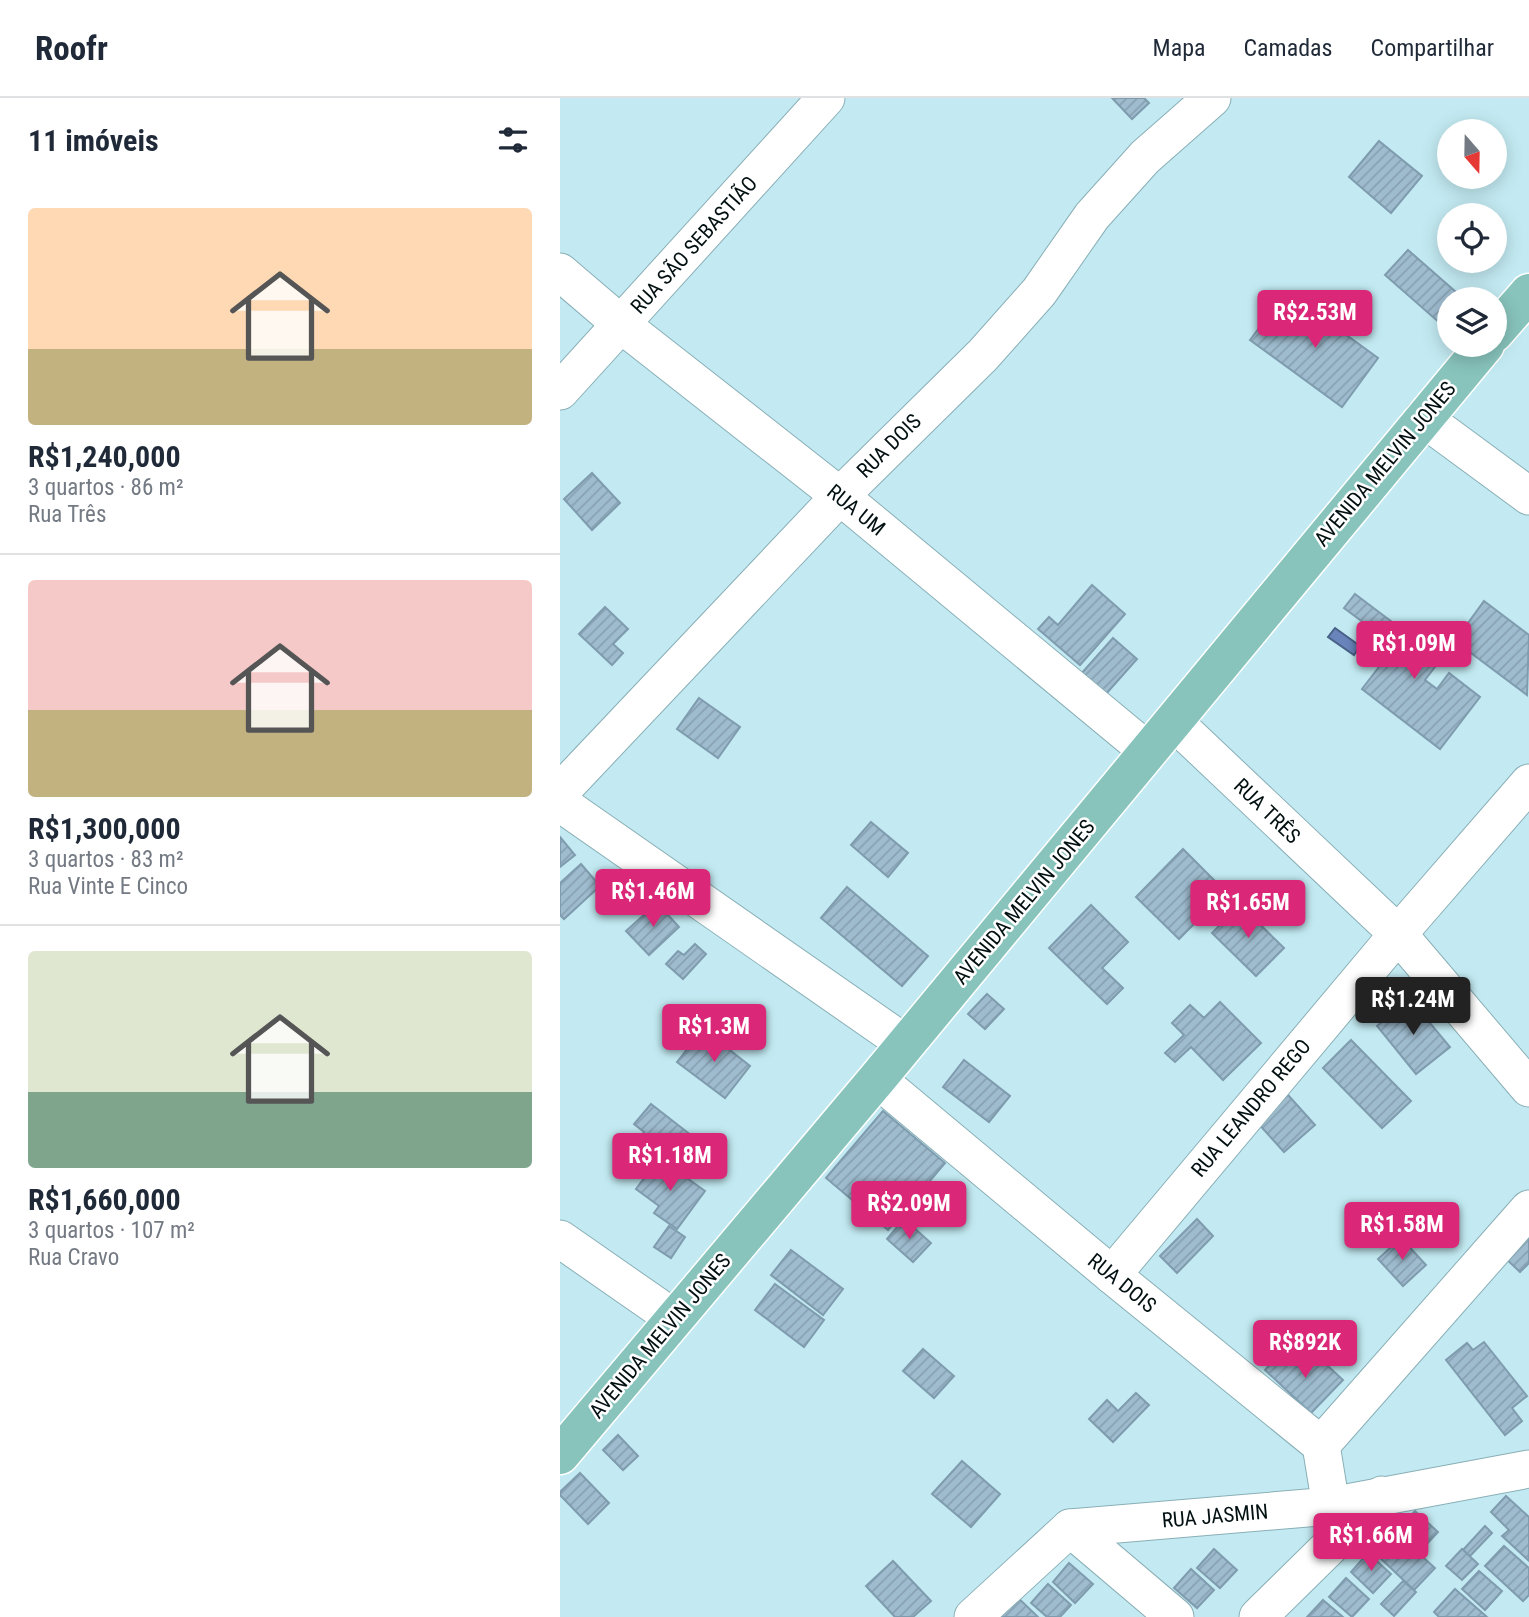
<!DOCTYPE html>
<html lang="pt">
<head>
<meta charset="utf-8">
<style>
  :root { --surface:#fff; --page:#f2f2f3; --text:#1f2937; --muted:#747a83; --line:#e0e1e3; --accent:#db2777 }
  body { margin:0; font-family:"Roboto Condensed",sans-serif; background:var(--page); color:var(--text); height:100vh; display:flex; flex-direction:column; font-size:26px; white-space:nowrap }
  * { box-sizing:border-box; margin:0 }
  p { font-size:23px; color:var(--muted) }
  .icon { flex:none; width:38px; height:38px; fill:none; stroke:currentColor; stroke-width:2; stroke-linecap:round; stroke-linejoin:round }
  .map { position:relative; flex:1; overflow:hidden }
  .drawer { display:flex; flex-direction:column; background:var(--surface); width:560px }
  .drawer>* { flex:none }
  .needle { width:46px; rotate:160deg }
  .controls { position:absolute; left:877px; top:21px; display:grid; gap:14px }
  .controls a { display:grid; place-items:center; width:70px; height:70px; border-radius:50%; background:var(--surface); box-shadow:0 4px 18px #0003; font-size:35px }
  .price { position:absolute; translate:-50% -60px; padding:0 16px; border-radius:7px; background:var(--accent); color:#fff; font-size:23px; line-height:46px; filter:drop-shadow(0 2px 4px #0008) }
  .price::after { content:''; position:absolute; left:50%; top:42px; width:21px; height:16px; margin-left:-10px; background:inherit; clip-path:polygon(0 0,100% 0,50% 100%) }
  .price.selected { background:#222; color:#fff }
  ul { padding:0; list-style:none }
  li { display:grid; align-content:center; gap:14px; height:371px; padding:0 28px }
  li+li { border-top:2px solid var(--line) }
  li span { display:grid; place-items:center; height:217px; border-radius:7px; color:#555 }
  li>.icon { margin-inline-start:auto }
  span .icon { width:126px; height:126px; fill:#fffc; stroke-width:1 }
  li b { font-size:30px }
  h2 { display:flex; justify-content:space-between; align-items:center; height:84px; padding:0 28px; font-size:30px }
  header { display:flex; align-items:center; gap:42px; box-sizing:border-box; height:98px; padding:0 35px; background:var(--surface); border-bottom:2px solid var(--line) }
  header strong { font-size:33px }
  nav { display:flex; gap:38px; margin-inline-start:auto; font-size:24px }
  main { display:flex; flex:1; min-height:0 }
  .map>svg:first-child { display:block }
</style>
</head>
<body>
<header>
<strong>Roofr</strong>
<nav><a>Mapa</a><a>Camadas</a><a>Compartilhar</a></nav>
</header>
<main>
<section class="drawer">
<h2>11 imóveis<svg class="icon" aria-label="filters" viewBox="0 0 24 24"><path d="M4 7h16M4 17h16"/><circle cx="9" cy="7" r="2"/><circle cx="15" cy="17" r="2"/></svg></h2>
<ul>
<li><span style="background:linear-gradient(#ffd9b3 65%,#c2b280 0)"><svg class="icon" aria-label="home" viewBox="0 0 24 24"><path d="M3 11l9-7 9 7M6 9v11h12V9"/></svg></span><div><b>R$1,240,000</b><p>3 quartos · 86 m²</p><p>Rua Três</p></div></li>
<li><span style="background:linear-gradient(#f6c9c9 60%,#c2b280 0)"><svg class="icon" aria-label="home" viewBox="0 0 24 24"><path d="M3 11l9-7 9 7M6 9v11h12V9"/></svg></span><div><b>R$1,300,000</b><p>3 quartos · 83 m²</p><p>Rua Vinte E Cinco</p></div></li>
<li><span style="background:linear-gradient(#dfe7d0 65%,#7fa58c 0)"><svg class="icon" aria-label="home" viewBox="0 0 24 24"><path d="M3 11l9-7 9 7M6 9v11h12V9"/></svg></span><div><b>R$1,660,000</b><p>3 quartos · 107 m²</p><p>Rua Cravo</p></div></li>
</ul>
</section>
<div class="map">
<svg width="969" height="1519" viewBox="0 0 969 1519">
  <defs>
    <pattern id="building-hatch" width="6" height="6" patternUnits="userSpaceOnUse" patternTransform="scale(1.75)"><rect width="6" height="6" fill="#9fbccf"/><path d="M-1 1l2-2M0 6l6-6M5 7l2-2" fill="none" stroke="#87a1b1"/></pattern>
  </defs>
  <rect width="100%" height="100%" fill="#c3eaf2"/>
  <path fill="#6884bb" stroke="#4a6188" stroke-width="2" d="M775,530L800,548L794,557L768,539Z"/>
  <g fill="url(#building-hatch)" stroke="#7f9bae" stroke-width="2">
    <path d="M552,0H584L589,5L572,21Z"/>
    <path d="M819,43L862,78L831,115L789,79Z"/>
    <path d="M848,152L904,201H889V220L882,227L825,177Z"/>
    <path d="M737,201L818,260L782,309L690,242L719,203L730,211Z"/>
    <path d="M32,375L60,405L32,432L4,401Z"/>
    <path d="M532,487L565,516L520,567L478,531L489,519L498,527Z"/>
    <path d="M795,496L881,561L865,582L877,591L889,575L920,599L880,651L802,591L835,548L784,510Z"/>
    <path d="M924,503L969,537L967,597L895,543Z"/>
    <path d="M45,509L68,531L53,546L63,555L52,567L19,536Z"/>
    <path d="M553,540L577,561L545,597L521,576Z"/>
    <path d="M139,600L180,629L158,660L117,631Z"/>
    <path d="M311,724L348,755L328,779L291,747Z"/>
    <path d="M0,739L15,757L0,769Z"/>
    <path d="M623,751L666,794L619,841L576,799Z"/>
    <path d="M21,766L40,788L4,821L0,817V785Z"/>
    <path d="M287,789L368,858L342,888L261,820Z"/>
    <path d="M97,805L119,829L89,857L66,833Z"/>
    <path d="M531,807L568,844L542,870L563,890L547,906L489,850Z"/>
    <path d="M680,807L724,850L696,878L652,835Z"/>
    <path d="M135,846L146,856L123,881L106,866L118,853L124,857Z"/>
    <path d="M427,896L444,911L425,931L408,916Z"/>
    <path d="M850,901L890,949L856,976L817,928Z"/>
    <path d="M660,904L701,945L663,982L631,949L615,964L605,955L624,937L612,925L630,907L644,920Z"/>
    <path d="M143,931L190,968L165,1000L117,964Z"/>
    <path d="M791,942L851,1003L822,1030L763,970Z"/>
    <path d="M404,962L450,998L429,1024L383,989Z"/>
    <path d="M728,997L755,1027L724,1054L697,1024Z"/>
    <path d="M91,1006L159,1059L144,1078L105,1046L92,1062L73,1048L84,1034L74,1026Z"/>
    <path d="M323,1013L385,1065L328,1132L266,1080Z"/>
    <path d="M99,1060L145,1093L117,1131L94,1115L99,1108L76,1091Z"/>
    <path d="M344,1121L371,1145L353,1164L327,1141Z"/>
    <path d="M637,1121L653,1138L617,1175L600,1158Z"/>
    <path d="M109,1128L125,1139L111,1160L94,1149Z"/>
    <path d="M969,1128V1165L960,1174L941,1156Z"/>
    <path d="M841,1140L866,1167L843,1188L818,1161Z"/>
    <path d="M231,1152L283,1191L263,1217L211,1177Z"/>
    <path d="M215,1186L264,1222L244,1249L195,1212Z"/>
    <path d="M924,1244L967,1298L952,1310L962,1323L945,1337L886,1262L907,1245L913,1252Z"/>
    <path d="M363,1251L394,1278L374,1300L343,1273Z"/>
    <path d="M723,1252L742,1271L756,1257L783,1282L751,1315L705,1272Z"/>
    <path d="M576,1295L589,1307L553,1344L529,1321L547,1302L558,1313Z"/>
    <path d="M58,1337L78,1358L63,1372L43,1352Z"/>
    <path d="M402,1363L440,1396L411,1429L372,1396Z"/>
    <path d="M20,1375L49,1405L28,1426L0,1397V1394Z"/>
    <path d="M946,1398L969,1419V1463L942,1438L949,1432L931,1414Z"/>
    <path d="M855,1413L878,1434L861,1452L838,1432Z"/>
    <path d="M820,1420L875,1470L854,1492L800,1441Z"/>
    <path d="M925,1428L932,1435L910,1458L903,1452Z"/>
    <path d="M944,1448L969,1470V1497L963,1503L925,1468Z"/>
    <path d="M654,1451L677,1472L660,1490L637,1470Z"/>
    <path d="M902,1451L918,1466L902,1482L886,1468Z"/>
    <path d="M808,1455L831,1476L813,1495L791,1474Z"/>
    <path d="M333,1463L371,1503L353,1519H335L306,1488Z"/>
    <path d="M509,1465L533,1486L515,1505L493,1484Z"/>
    <path d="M631,1471L654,1492L637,1510L614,1490Z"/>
    <path d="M919,1473L942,1493L925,1512L902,1491Z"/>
    <path d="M786,1480L809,1501L792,1519L769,1499Z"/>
    <path d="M843,1483L856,1494L834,1518L821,1506Z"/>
    <path d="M488,1486L511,1507L500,1519H487L471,1505Z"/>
    <path d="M895,1491L927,1519H879L874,1514Z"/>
    <path d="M451,1493L478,1519H437Z"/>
    <path d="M763,1502L783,1519H747Z"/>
  </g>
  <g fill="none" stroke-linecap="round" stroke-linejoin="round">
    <defs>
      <g id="minor">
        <path d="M0,174L62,227L280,398L589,654"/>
        <path d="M0,293L266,0"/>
        <path d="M863,320L969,398"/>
        <path d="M613,623L838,836L969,990"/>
        <path d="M0,694L280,398L423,257L479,194L532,118L585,59L652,0"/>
        <path d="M0,705L346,946"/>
        <path d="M317,981L552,1177L761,1347L771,1408"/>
        <path d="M0,1141L115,1221"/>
        <path d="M552,1177L838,836L969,685"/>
        <path d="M761,1347L969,1111"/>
        <path d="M510,1430L615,1519"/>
        <path d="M413,1519L510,1430L771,1408L969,1371"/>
        <path d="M698,1519L822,1397"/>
      </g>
      <g id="major">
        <path d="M934,235L969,195"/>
        <path d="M0,1357L317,981L925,247"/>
      </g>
    </defs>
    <use href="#minor" stroke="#89afb6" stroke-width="39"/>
    <use href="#major" stroke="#fff" stroke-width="41"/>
    <use href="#minor" stroke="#fff" stroke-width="37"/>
    <use href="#major" stroke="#88c4bc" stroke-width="38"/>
  </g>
  <g text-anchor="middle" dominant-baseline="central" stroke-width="5" stroke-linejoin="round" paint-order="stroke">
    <g font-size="21" fill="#031012" stroke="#fff">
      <text transform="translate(134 147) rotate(-48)">RUA SÃO SEBASTIÃO</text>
      <text transform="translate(329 348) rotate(-45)">RUA DOIS</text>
      <text transform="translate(825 366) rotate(-50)">AVENIDA MELVIN JONES</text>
      <text transform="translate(296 412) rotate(39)">RUA UM</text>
      <text transform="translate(707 713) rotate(44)">RUA TRÊS</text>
      <text transform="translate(464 804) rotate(-50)">AVENIDA MELVIN JONES</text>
      <text transform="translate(691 1010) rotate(-50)">RUA LEANDRO REGO</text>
      <text transform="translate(562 1185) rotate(39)">RUA DOIS</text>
      <text transform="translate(100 1238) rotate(-50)">AVENIDA MELVIN JONES</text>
      <text transform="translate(655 1418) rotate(-5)">RUA JASMIN</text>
    </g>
  </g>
</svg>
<div class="controls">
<a><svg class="needle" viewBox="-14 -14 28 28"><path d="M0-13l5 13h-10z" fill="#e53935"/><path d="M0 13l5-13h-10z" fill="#747a83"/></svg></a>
<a><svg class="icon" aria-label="locate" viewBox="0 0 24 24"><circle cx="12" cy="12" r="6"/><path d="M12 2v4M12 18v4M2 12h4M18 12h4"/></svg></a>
<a><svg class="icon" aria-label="layers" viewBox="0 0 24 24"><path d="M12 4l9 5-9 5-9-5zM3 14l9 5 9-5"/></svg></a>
</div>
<b class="price" style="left:755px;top:252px">R$2.53M</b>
<b class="price" style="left:854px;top:583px">R$1.09M</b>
<b class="price" style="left:93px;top:831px">R$1.46M</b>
<b class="price" style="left:688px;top:842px">R$1.65M</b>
<b class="price selected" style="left:853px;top:939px">R$1.24M</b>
<b class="price" style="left:154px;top:966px">R$1.3M</b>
<b class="price" style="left:110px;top:1095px">R$1.18M</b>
<b class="price" style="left:349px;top:1143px">R$2.09M</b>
<b class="price" style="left:842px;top:1164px">R$1.58M</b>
<b class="price" style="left:745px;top:1282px">R$892K</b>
<b class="price" style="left:811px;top:1475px">R$1.66M</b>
</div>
</main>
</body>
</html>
